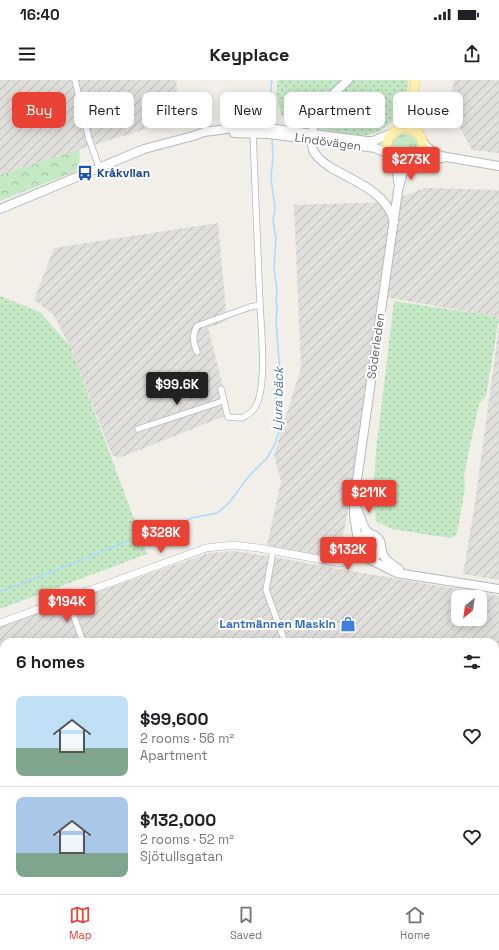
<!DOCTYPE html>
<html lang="en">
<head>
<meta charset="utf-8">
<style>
  :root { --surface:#fff; --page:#f6f6f6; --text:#202124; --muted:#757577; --line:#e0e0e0; --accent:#ea4335 }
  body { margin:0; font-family:"Space Grotesk",sans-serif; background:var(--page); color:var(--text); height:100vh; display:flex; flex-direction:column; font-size:15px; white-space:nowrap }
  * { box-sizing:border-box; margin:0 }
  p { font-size:13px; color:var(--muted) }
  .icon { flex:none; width:22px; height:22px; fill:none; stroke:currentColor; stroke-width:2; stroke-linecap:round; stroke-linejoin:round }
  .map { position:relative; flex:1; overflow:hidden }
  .panel { position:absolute; left:0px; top:558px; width:499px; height:256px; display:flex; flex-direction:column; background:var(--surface); border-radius:12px 12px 0 0; box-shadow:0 2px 10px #0003 }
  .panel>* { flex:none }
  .top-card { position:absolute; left:12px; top:12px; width:475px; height:36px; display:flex; gap:8px }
  .needle { width:26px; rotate:209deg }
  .tools { position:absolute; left:451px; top:510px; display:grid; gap:8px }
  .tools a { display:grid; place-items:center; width:36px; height:36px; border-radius:8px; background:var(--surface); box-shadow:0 2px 10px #0003; font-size:20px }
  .price { position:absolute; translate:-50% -34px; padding:0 9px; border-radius:4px; background:var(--accent); color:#fff; font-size:13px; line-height:26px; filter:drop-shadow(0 1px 2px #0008) }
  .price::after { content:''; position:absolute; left:50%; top:24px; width:12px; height:9px; margin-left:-6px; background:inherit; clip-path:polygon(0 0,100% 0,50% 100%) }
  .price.selected { background:#222; color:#fff }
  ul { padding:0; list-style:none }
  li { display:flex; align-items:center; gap:12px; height:100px; padding:0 16px }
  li+li { border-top:1px solid var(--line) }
  li span { display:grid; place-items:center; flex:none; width:112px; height:80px; border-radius:8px; color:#555 }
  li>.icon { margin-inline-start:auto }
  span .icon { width:48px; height:48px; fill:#fffc; stroke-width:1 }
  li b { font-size:17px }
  h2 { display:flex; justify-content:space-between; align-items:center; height:48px; padding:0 16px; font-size:17px }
  .tag { padding:0 14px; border-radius:8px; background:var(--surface); box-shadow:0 2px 10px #0003; font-size:14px; line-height:36px }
  .tag.selected { background:var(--accent); color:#fff }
  .status { display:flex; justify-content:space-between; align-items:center; height:28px; padding:0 20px; background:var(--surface); direction:ltr }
  .status svg { height:11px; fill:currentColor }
  header { display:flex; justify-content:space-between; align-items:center; height:52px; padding:0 16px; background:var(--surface); font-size:18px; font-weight:800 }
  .tabs { display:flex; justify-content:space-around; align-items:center; height:56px; border-top:1px solid var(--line); background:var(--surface); font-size:11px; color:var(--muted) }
  .tabs a { display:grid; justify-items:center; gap:2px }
  .tabs .selected { color:var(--accent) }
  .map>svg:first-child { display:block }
</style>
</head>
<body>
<div class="status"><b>16:40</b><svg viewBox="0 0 49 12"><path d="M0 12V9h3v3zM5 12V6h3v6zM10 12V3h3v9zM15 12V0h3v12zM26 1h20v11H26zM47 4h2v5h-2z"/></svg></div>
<header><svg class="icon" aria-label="menu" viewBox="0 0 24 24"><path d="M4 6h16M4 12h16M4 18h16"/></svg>Keyplace<svg class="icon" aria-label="share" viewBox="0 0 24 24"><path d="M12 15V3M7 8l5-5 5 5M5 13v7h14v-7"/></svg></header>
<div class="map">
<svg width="499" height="814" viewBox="0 0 499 814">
  <defs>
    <pattern id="industrial-furrows" width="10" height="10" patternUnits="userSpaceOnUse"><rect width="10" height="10" fill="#e0deda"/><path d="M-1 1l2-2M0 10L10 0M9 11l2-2" fill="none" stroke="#b9b8b5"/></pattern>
    <pattern id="grass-dots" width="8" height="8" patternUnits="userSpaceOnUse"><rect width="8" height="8" fill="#c5e8c5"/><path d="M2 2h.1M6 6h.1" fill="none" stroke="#a3c0a4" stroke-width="1.8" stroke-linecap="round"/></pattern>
    <pattern id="forest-crowns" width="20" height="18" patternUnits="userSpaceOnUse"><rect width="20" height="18" fill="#c5e8c5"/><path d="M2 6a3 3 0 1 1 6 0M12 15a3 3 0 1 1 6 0" fill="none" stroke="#a3c0a4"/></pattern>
    <pattern id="park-tufts" width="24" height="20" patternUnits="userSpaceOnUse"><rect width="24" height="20" fill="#c5e8c5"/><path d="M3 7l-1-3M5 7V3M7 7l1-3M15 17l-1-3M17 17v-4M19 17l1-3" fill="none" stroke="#a3c0a4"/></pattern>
  </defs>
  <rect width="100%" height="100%" fill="#f1efe8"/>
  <g fill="url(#industrial-furrows)" fill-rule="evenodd">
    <path d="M0,0H176L180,39L80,69L0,95Z"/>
    <path d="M454,0H499V73L472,70L449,28Z"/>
    <path d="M425,108L499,110V238L493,236L378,216L347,436L340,469L327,477L267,466L281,401L274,375L301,288L294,125L388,122Z"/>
    <path d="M218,143L227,241L208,248L230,334L119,378L112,375L70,266L53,234L34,220L54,168Z"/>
    <path d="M499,246V500L463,494L474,430Z"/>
    <path d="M235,471L274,477L339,489L499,516V744L495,745V562H4V739L0,728V546L209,473ZM458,517H480V539H458Z"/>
    <path d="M29,810H319L308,814H23Z"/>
  </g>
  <g fill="url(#grass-dots)">
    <path d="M278,0H408L406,22L396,39L378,52L363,56L292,44L281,34L276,14Z"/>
    <path d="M0,216L40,232L70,266L147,474L0,529Z"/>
    <path d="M394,221L493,236L499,239L486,316L479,324L464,395L465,408L457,453L455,456L450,458L392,449L376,441L373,415L376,371Z"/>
    <path d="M0,738L4,749V810H25L18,814H0Z"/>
  </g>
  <path fill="url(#forest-crowns)" d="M80,69L79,90L0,121V95Z"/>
  <circle fill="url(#park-tufts)" cx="405" cy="67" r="13"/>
  <path fill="#aadaff" d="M499,745V814H313L324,810H495V747Z"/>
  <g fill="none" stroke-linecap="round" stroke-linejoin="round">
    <g stroke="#aadaff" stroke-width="1.5">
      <path d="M271,46V7L272,0"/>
      <path d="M0,511L21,504L81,480L122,463L174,447L192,438L217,433L229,423L249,396L267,378L274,366L280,349L276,319L280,295L276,241L277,229L276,219L277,210L274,188L276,158L273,141L275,128L271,98L273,77L272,58"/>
    </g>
    <defs>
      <g id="minor">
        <path d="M75,0L89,59L99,87"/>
        <path d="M197,272C193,262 192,255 197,246L250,227L260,225L253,54"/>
        <path d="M221,309L228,337L242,338C246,336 251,333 254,329C268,311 261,249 260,225"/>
        <path d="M138,349L223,321"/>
        <path d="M273,471L266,510L285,562"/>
        <path d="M68,519L83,562"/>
        <path d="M495,659L499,657"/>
        <path d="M0,704L4,714"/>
        <path d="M38,810L40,814"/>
      </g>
      <g id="tertiary">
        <path d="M331,480L342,477L357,467"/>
        <path d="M0,543L206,468L233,465L259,468L340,483L363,476"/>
      </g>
      <g id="secondary">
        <path d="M348,0C330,18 315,27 312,55C312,60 311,65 313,70C316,77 324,83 330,87C353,101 386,111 394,141"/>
        <path d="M234,53L268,54L310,59"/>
        <path d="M423,62C428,69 434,73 441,76L499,86"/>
        <path d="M355,65L375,68L389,74"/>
        <path d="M393,80L397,88L398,102"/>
        <path d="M417,80L443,78"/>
        <path d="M0,129L144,69L193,56L204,52L234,48H268L367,61H373L390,54"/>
        <path d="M357,429L365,449L370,454"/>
        <circle cx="369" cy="466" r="12"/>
        <path d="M358,461L354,435V421L398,111L402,95L409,83"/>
        <path d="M381,466C382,478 389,483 399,489"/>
        <path d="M369,479L397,493L499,509"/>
      </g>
      <g id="primary">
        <path d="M415,0C412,21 410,33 419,54"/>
        <circle cx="405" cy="66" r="18"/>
      </g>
    </defs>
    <use href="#minor" stroke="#b5b8bc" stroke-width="7"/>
    <use href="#tertiary" stroke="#b5b8bc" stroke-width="8"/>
    <use href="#secondary" stroke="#b6babf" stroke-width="10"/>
    <use href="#primary" stroke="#f2c960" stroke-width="10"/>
    <use href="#minor" stroke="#fff" stroke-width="5.5"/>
    <use href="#tertiary" stroke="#fff" stroke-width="7"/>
    <use href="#secondary" stroke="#fff" stroke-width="8"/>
    <use href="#primary" stroke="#fff2af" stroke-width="9"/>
  </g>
  <defs>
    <symbol id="bus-bare" viewBox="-9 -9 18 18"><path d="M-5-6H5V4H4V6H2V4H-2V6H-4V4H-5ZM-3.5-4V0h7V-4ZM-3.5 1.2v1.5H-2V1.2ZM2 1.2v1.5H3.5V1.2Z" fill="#1a4fb4" stroke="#fff" stroke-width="2.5" paint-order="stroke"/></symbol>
    <symbol id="shop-bare" viewBox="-9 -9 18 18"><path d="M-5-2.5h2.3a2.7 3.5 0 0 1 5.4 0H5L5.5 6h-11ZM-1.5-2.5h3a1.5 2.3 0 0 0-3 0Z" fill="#3f7fe0" stroke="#fff" stroke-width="2.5" paint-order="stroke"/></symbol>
  </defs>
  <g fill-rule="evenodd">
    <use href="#bus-bare" x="74" y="82" width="22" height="22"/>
    <use href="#shop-bare" x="337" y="533" width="22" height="22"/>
  </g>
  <g text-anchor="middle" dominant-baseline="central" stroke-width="4" stroke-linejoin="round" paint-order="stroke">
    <g font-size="12" fill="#5f6368" stroke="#fff">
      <text transform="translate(328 62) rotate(8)">Lindövägen</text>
      <text transform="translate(376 266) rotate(-82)">Söderleden</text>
    </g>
    <g font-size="12" font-weight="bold" fill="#164399" stroke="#fff" text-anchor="start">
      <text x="97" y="93">Kråkvilan</text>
    </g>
    <g font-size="12" font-weight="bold" fill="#366cbe" stroke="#fff" text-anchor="end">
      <text x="336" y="544">Lantmännen Maskin</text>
    </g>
    <g font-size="13" font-style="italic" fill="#4174aa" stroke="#fff">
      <text transform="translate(278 319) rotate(-89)">Ljura bäck</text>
    </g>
  </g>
</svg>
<div class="tools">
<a><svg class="needle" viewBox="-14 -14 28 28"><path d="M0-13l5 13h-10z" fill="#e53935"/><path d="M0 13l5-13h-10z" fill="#757577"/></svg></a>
</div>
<b class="price" style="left:411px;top:101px">$273K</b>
<b class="price selected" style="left:177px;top:326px">$99.6K</b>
<b class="price" style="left:369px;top:434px">$211K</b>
<b class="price" style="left:161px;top:474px">$328K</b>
<b class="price" style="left:348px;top:491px">$132K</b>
<b class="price" style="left:67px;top:543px">$194K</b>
<div class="top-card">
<a class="tag selected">Buy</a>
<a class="tag">Rent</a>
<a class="tag">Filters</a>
<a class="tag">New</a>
<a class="tag">Apartment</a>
<a class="tag">House</a>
</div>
<section class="panel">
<h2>6 homes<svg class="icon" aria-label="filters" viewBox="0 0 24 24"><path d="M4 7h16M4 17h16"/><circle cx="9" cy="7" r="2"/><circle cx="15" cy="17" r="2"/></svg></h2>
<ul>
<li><span style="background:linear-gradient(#bfe0f5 65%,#7fa58c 0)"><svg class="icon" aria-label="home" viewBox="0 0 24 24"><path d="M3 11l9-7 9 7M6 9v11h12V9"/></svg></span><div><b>$99,600</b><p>2 rooms · 56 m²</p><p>Apartment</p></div><svg class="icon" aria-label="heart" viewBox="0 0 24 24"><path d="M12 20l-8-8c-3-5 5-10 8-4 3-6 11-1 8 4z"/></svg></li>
<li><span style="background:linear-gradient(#a9c7e8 70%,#7fa58c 0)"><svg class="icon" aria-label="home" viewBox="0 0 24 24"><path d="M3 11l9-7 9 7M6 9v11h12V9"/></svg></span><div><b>$132,000</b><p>2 rooms · 52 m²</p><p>Sjötullsgatan</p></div><svg class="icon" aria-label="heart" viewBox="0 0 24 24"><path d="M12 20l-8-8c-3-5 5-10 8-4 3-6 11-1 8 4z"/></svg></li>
</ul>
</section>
</div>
<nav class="tabs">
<a class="selected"><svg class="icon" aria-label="map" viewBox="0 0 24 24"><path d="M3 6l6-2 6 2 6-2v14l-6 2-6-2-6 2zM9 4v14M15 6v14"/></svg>Map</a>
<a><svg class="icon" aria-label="saved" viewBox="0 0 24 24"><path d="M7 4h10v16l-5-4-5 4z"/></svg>Saved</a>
<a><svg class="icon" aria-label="home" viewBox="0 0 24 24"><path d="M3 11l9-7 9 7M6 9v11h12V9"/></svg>Home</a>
</nav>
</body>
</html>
